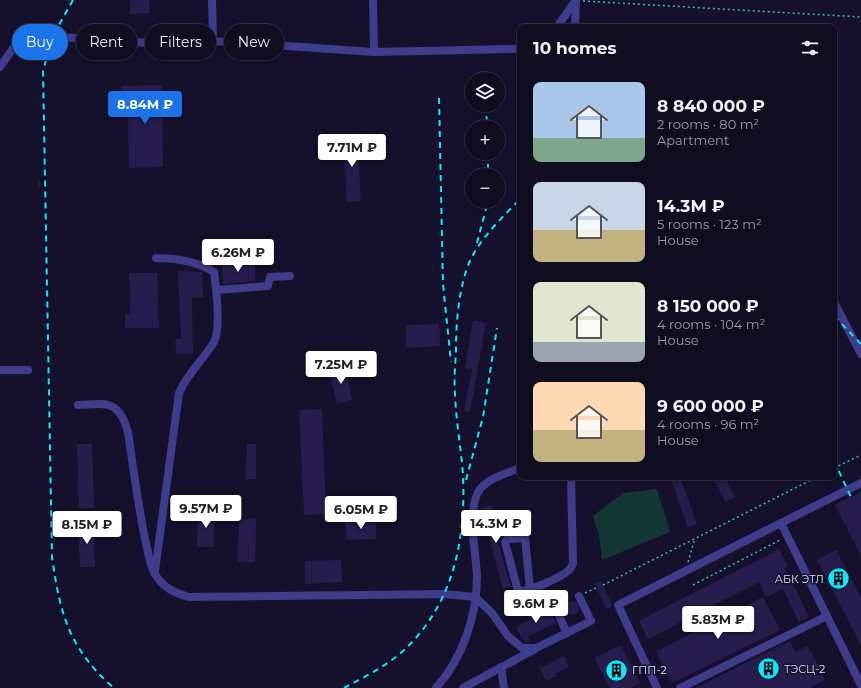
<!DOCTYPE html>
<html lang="en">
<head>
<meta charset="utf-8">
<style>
  :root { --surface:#100d21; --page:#19162a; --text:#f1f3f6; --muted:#9c9ca5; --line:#302d3f; --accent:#1a73e8 }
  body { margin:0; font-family:Montserrat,sans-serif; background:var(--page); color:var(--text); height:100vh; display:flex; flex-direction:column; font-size:15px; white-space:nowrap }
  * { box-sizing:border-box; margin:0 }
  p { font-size:13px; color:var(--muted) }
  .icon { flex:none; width:22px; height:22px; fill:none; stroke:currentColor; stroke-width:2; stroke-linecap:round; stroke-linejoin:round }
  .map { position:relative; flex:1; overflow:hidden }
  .details { position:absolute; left:517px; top:24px; width:320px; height:456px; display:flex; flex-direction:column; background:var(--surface); border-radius:8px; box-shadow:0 2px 6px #0003,0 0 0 1px var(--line) }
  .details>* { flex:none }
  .banner { position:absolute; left:12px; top:24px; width:380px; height:36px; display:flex; gap:8px }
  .tools { position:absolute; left:465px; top:72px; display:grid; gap:8px }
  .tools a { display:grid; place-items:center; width:40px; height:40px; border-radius:50%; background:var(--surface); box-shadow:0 2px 6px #0003,0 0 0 1px var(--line); font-size:20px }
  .price { position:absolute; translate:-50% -34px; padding:0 9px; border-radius:4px; background:#fff; color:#222; font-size:13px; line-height:26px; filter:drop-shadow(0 1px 2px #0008) }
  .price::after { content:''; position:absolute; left:50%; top:24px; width:12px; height:9px; margin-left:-6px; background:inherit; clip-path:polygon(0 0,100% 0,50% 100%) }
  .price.selected { background:var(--accent); color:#fff }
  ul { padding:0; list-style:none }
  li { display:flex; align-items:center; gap:12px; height:100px; padding:0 16px }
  li span { display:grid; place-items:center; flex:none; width:112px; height:80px; border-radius:8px; color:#555 }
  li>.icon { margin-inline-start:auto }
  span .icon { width:48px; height:48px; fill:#fffc; stroke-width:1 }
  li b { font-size:17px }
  h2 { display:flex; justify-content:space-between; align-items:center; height:48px; padding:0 16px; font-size:17px }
  .tag { padding:0 14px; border-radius:18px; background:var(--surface); box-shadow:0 2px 6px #0003,0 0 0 1px var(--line); font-size:14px; line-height:36px }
  .tag.selected { background:var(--accent); color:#fff }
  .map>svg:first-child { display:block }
</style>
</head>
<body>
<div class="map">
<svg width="861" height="688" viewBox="0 0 861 688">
  <rect width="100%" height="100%" fill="#15112c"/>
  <path fill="#143635" d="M657,489L670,532L602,560L599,536L593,516L623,493Z"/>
  <g fill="#261d4d">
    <path d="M130,0H149L150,13L130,14Z"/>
    <path d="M162,85L163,167L129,168L128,101H121V86Z"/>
    <path d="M357,133L361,201L347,202L343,134Z"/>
    <path d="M255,263V281L223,284L222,264Z"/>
    <path d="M178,271L202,272L203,297H192L193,354H176L175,339H181Z"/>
    <path d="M129,273H157L159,328H125V314H130Z"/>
    <path d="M473,320L486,323L470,412L464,411L472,369L465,368Z"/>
    <path d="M439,324L440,346L406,348V325Z"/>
    <path d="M345,366L352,400L337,404L329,370Z"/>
    <path d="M322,409L326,514L304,515L299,410Z"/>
    <path d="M77,444H92L94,508L79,509Z"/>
    <path d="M247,444H256V479H246Z"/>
    <path d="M670,477H680L697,524L688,528Z"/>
    <path d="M718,477H725L735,497L725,502L714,479Z"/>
    <path d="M861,492V556L835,505Z"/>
    <path d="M492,505L500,534L496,535L511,587L503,589L481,508Z"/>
    <path d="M198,511L215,512L214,547H197Z"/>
    <path d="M239,519H256L255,562H238Z"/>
    <path d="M376,520V539L346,540L345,521Z"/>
    <path d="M94,523L95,567H80L78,524Z"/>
    <path d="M779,549L788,566L785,568L809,617L799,622L783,589L766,597L759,582L648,639L639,621Z"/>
    <path d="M836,550L861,598V645L817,560Z"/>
    <path d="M341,560L342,582L305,584V561Z"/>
    <path d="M601,581L613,606L606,609L595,584Z"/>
    <path d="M763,597L780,630L672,683L656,651Z"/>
    <circle cx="572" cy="608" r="7"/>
    <path d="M549,608L556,623L528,637L530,641L524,642L516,627L530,620L529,617Z"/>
    <path d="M790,641L795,652L808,646L825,680L810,688H695Z"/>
    <path d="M621,645L640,683L630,688H610L594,658Z"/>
    <path d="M564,656L569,667L555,674L556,676L546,681L540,668Z"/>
  </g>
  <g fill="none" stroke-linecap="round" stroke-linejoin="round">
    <g stroke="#30bfb5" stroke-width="1.5" stroke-dasharray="2 3" stroke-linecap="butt">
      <path d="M583,1L861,17"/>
      <path d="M834,468L861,455"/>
      <path d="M688,562L695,538"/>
      <path d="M603,585L817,477"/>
      <path d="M693,585L780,540"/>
      <path d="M585,593L596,588"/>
    </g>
    <g stroke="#3e3c8b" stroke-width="8">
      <path d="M212,0L213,41L374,52L514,49L520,47"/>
      <path d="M373,0L374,52"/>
      <path d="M557,27L576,0"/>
      <path d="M575,27L576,1"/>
      <path d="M0,67L19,40L41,36L126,41L185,47L213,41"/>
      <path d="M216,290L268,286L270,277L290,276"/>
      <path d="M834,302L861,354"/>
      <path d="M0,370H28"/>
      <path d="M78,405C107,403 119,400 128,432C133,468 138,503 145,539C148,550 149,564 155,574C163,588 175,593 189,597L444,594L475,597L492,613L508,636L522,648H536L591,621L579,596"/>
      <path d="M861,483L781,523L861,685"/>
      <path d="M155,571L179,393C188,373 203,360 214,342C221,329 216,287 214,272C196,261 177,258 156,258"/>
      <path d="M530,589L525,538L507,539L505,542L518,591C527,593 561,577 568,571C571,569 572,567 573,563L571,477"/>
      <path d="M555,607L567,633"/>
      <path d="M501,667L504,688"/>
      <path d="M436,688C463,658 477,615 477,576C476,552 466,509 480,489C489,478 507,473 520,468"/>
      <path d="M463,688L535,649"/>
      <path d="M657,688L618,605L781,523"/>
      <path d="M680,688L827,616"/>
    </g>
    <g stroke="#08e9ff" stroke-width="2" stroke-dasharray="6 5" stroke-linecap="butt">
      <path d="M73,0L55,32L43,70L52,557C60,614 69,649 114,688"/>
      <path d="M439,98L443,284L451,362"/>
      <path d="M486,105L487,127"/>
      <path d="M488,153V175"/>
      <path d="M477,243L488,201"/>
      <path d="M834,316L861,344"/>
      <path d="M834,461L851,497"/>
      <path d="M466,480L483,417L497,328"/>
      <path d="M344,688C364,677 385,667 403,651C453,605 466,541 463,475C461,448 456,421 455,394C454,380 455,366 456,352C456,323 458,296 467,268C477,241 500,220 520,199"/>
    </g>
  </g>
  <defs>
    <symbol id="building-disc" viewBox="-11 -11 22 22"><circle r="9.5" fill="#08e9ff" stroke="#15112c"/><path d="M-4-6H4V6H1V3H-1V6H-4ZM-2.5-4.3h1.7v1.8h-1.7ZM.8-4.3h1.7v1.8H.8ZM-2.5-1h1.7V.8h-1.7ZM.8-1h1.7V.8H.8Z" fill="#111"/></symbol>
  </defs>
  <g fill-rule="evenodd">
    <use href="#building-disc" x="826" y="566" width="25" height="25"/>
    <use href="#building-disc" x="756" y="656" width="25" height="25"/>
    <use href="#building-disc" x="604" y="658" width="25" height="25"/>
  </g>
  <g text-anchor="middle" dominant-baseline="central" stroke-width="3" stroke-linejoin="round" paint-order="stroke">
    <g font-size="11" fill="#e0dcff" stroke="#15112c" text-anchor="start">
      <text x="824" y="579" text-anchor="end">АБК ЭТЛ</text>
      <text x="784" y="669">ТЭСЦ-2</text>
      <text x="632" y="670">ГПП-2</text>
    </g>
  </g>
</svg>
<div class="tools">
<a><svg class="icon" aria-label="layers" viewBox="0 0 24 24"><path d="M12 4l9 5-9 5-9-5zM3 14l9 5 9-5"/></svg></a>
<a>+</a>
<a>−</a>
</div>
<b class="price selected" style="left:145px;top:125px">8.84M ₽</b>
<b class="price" style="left:352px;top:168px">7.71M ₽</b>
<b class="price" style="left:238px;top:273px">6.26M ₽</b>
<b class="price" style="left:341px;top:385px">7.25M ₽</b>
<b class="price" style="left:206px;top:529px">9.57M ₽</b>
<b class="price" style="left:361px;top:530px">6.05M ₽</b>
<b class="price" style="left:496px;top:544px">14.3M ₽</b>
<b class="price" style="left:87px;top:545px">8.15M ₽</b>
<b class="price" style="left:536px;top:624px">9.6M ₽</b>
<b class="price" style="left:718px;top:640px">5.83M ₽</b>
<div class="banner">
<a class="tag selected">Buy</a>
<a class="tag">Rent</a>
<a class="tag">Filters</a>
<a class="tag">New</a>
</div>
<section class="details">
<h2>10 homes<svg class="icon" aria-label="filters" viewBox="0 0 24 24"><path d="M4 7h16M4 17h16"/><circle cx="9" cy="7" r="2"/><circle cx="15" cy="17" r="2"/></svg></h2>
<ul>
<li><span style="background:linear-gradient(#a9c7e8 70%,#7fa58c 0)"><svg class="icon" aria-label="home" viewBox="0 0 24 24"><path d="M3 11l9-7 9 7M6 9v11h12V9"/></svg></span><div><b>8 840 000 ₽</b><p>2 rooms · 80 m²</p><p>Apartment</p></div></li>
<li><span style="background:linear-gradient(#c9d6e8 60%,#c2b280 0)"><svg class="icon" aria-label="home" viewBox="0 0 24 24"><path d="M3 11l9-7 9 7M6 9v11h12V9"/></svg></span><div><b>14.3M ₽</b><p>5 rooms · 123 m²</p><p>House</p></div></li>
<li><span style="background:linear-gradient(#dfe7d0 75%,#9aa5b1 0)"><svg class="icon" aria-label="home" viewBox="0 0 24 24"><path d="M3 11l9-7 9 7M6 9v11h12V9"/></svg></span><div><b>8 150 000 ₽</b><p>4 rooms · 104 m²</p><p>House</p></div></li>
<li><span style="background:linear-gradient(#ffd9b3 60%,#c2b280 0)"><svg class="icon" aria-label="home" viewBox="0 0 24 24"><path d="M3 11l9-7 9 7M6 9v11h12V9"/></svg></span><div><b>9 600 000 ₽</b><p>4 rooms · 96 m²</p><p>House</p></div></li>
</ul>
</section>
</div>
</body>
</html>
